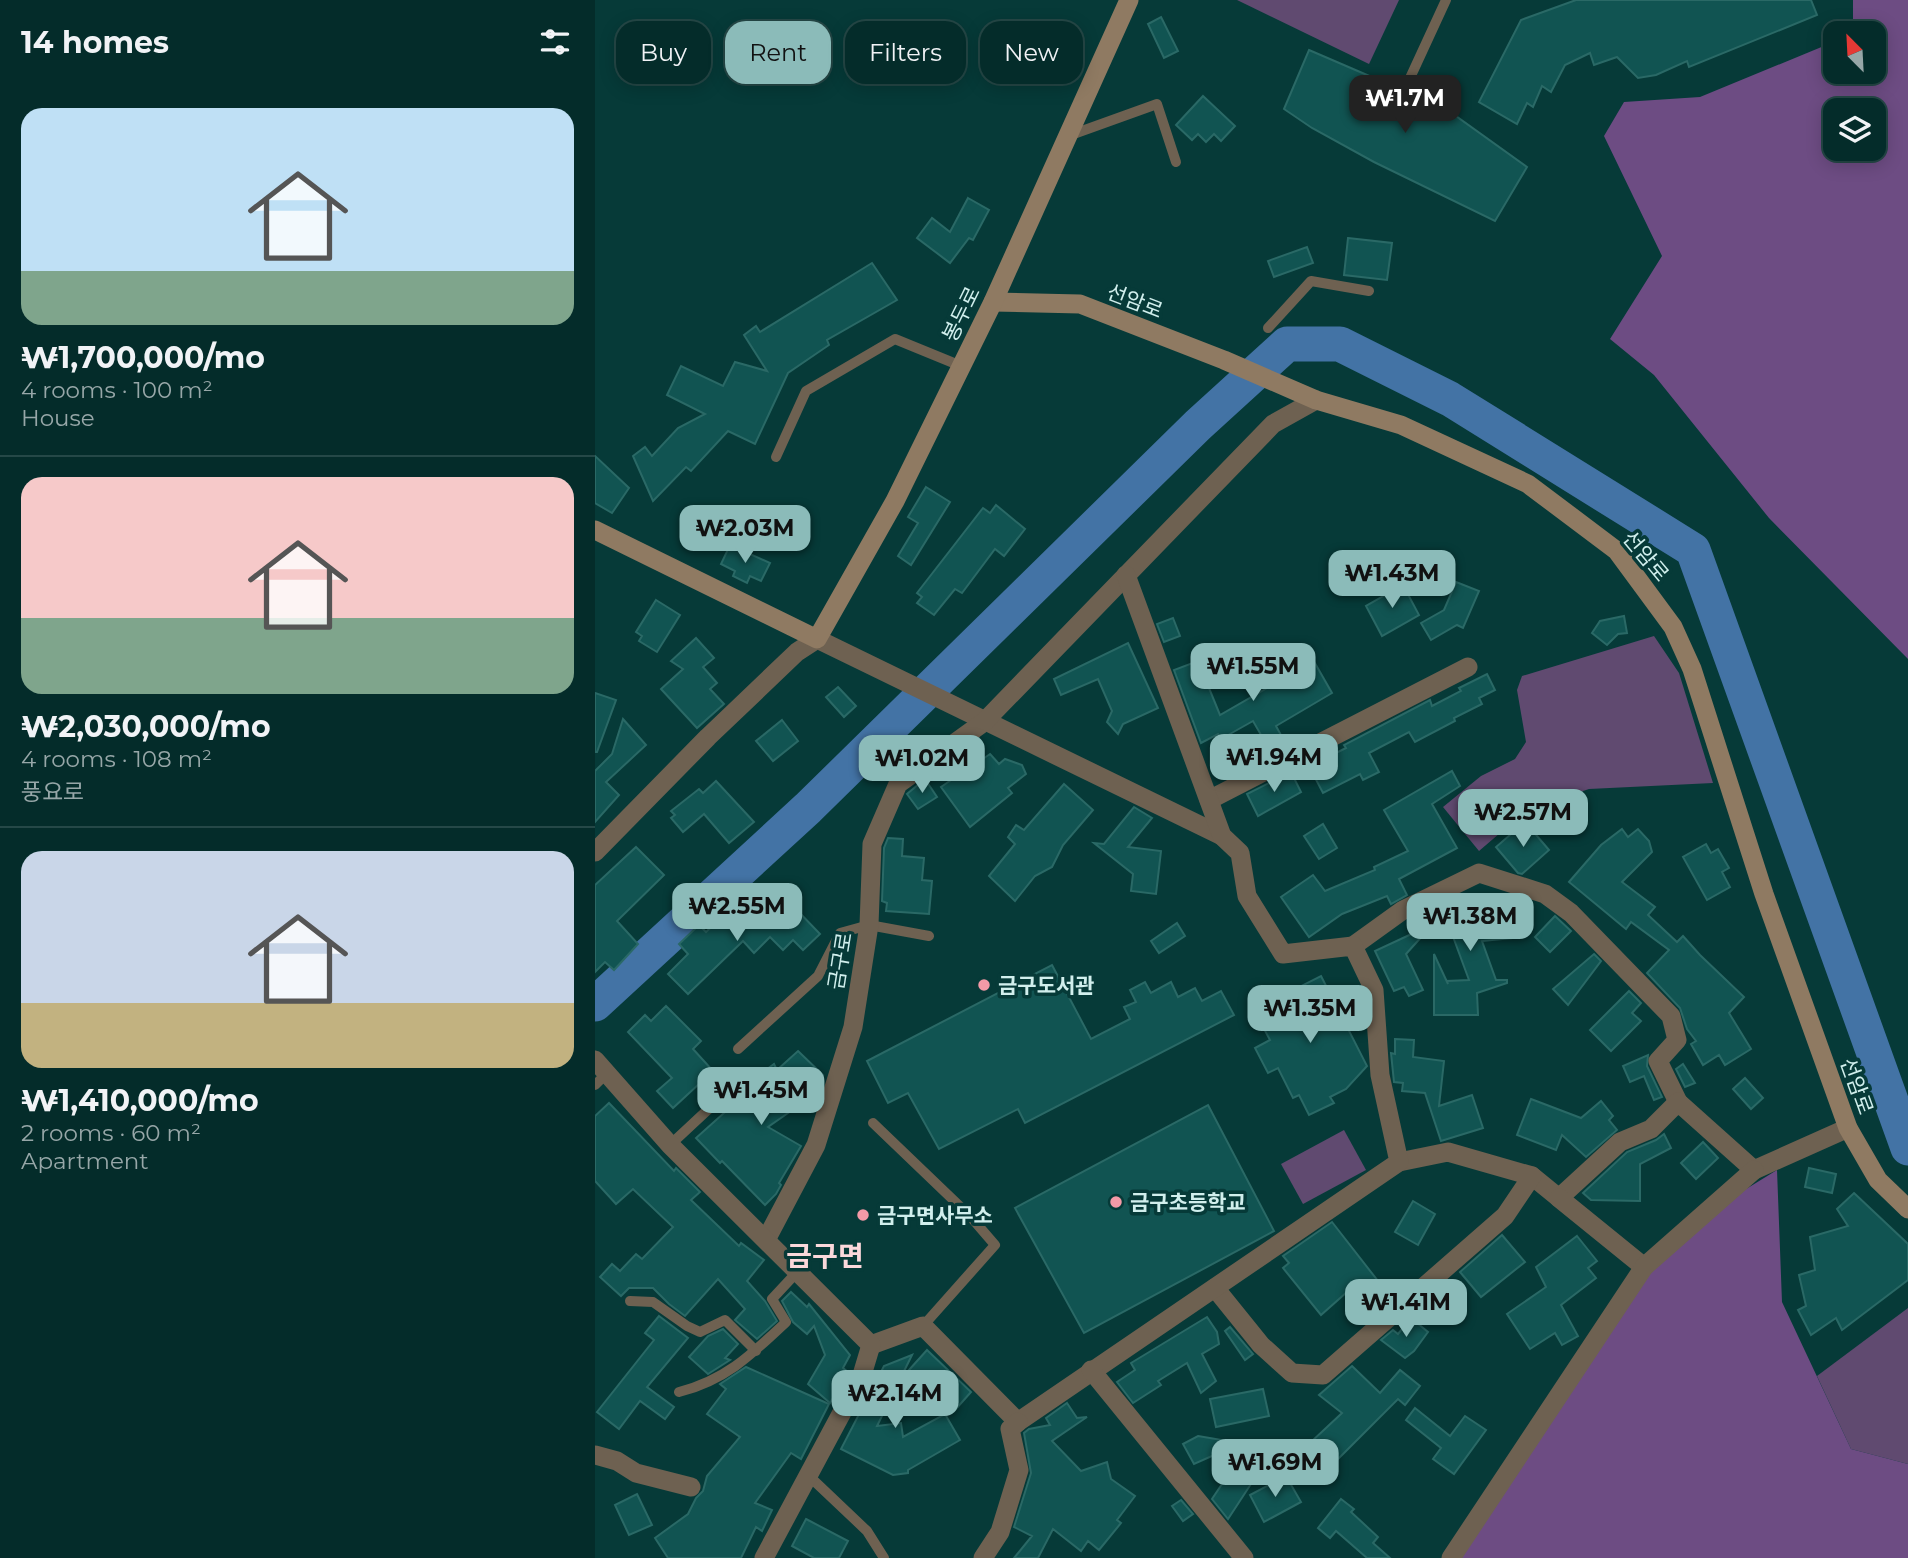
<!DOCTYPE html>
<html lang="en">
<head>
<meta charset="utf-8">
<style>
  :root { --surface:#042c2a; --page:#123836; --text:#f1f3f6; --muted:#97a7a8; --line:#254847; --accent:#8bbbb9 }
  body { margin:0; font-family:Montserrat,"Noto Sans KR",sans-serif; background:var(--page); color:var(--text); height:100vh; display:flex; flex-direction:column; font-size:26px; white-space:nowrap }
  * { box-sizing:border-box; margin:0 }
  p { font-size:23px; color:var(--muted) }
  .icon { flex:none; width:38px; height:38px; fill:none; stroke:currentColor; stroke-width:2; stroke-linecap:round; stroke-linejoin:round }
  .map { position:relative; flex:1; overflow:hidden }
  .drawer { display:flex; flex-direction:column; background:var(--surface); width:595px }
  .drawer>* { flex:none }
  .hud { position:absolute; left:21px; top:21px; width:665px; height:63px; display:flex; gap:14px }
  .needle { width:46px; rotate:336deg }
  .controls { position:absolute; left:1228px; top:21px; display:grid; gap:14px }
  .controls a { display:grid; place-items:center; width:63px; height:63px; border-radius:14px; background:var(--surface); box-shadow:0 4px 18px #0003,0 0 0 2px var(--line); font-size:35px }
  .price { position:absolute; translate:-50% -60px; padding:0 16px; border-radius:14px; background:var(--accent); color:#111; font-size:23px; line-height:46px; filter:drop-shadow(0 2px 4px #0008) }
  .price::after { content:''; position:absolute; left:50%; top:42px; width:21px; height:16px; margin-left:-10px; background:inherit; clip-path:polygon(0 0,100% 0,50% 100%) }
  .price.current { background:#222; color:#fff }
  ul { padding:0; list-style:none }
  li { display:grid; align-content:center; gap:14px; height:371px; padding:0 21px }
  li+li { border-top:2px solid var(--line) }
  li span { display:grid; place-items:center; height:217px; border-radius:21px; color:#555 }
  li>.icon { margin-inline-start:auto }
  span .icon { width:126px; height:126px; fill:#fffc; stroke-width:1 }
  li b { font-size:30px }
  h2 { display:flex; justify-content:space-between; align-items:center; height:84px; padding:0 21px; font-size:30px }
  .chip { padding:0 24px; border-radius:21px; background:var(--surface); box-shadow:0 4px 18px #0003,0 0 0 2px var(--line); font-size:24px; line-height:63px }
  .chip.current { background:var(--accent); color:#111 }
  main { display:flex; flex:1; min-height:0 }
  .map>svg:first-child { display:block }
</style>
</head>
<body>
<main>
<section class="drawer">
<h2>14 homes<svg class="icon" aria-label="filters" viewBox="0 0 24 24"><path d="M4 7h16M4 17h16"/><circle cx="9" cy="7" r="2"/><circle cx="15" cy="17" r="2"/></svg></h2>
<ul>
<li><span style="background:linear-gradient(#bfe0f5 75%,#7fa58c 0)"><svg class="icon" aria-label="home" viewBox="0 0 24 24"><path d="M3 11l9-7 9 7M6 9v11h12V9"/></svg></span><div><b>₩1,700,000/mo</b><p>4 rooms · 100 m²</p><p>House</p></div></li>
<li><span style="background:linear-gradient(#f6c9c9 65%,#7fa58c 0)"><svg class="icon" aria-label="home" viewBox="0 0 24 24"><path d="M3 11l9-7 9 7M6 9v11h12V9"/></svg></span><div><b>₩2,030,000/mo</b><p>4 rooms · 108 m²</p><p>풍요로</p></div></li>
<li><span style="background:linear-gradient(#c9d6e8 70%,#c2b280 0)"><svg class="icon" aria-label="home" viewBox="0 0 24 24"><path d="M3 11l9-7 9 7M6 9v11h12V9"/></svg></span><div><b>₩1,410,000/mo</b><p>2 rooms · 60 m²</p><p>Apartment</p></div></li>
</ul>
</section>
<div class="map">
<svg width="1313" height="1558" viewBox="0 0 1313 1558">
  <rect width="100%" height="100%" fill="#063a38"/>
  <g fill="#604a70">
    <path d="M642,0H804L774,64Z"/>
    <path d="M1059,636L1084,673L1118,783L994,789L932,810L884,851L848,807L886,776L920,759L931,742L922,690L927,676Z"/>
    <path d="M749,1130L771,1170L708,1204L686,1164Z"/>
    <path d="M1313,1308V1464L1256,1449L1222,1376Z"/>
  </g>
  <g fill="#6d4c83" fill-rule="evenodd">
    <path d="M1258,0H1313V659L1174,518L1059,375L1015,339L1067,256L1009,136L1029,102L1105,97L1241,41V72H1279V33H1258ZM1241,110H1279V149H1241Z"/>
    <path d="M1182,1170L1187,1302L1256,1449L1313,1464V1558H866L1052,1275L1143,1194Z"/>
  </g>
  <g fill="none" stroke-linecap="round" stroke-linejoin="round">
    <path stroke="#4373a5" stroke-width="35" d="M0,1004L213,808L603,425L692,344H745L855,399L1098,550L1313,1148"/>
  </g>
  <g fill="#115452" stroke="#2a6966" stroke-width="2">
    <path d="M981,0H1216L1222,15L1094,67L1092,61L1061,75L1043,78L1022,57L999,65L995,53L970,65L956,92L947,86L938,107L932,103L922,124L884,102L926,20Z"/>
    <path d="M566,17L583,51L569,58L553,24Z"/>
    <path d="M714,50L851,109L932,167L900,221L779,162L717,128L689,109Z"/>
    <path d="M608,96L640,126L626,141L619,134L611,142L603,134L597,140L581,125Z"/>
    <path d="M373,198L394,210L378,240L374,238L355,263L322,238L337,218L355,232Z"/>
    <path d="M753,238L797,243L792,280L749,275Z"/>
    <path d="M712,247L718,263L679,277L673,261Z"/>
    <path d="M277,263L302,300L232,340L234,345L193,373L160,444L133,431L96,471L91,467L58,501L38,456L50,447L57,456L83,428L110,414L72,395L86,366L128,386L140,362L172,371L149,335L161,326L165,332Z"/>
    <path d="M0,456L34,488L17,513L0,503Z"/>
    <path d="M331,487L355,502L316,565L303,556L323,523L313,517Z"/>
    <path d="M401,505L430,529L409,556L400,549L367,593L360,589L339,615L322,603L327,597L322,593L388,508L395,513Z"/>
    <path d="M135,545L175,563L166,581L155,576L152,583L138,576L140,571L126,564Z"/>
    <path d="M861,582L884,591L868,628L862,625L836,640L826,623L849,610Z"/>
    <path d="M808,585L824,615L787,636L771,606Z"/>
    <path d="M61,600L85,615L62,652L44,641L47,636L41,632Z"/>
    <path d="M1029,616L1032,633L1023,634L1012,645L997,633L1005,621Z"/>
    <path d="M578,618L585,636L569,642L562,624Z"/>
    <path d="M101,638L119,658L108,667L122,683L115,689L129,704L102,728L66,689L88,669L76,661Z"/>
    <path d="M533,643L563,708L528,724L523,734L512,722L517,711L503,679L466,695L459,679Z"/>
    <path d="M717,658L737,693L681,726L692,746L677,754L658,721L626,739L623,734L606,743L579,670L603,661L625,715L679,684L676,679Z"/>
    <path d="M892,674L900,690L884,698L887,704L859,718L860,721L820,742L814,732L774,753L784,772L768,780L765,774L728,793L717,772L730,765L727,760L751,748L749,745L835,700L837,706L866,691L864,688Z"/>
    <path d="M243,687L261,706L249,717L231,697Z"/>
    <path d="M0,693L21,700L2,752H0Z"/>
    <path d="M28,719L51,745L11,782L24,795L0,822V771L17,754Z"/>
    <path d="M187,720L203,741L178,761L161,741Z"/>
    <path d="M395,754L404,764L410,759L427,765L431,774L413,788L417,793L375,827L346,787L362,776L360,771L381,757L385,761Z"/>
    <path d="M857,771L865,786L837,804L862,848L804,879L812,895L796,904L792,896L747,914L714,937L686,897L718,875L730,891L780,870L779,867L813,851L789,810Z"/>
    <path d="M696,772L706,792L663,816L652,794Z"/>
    <path d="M330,779L342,797L323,809L312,794Z"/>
    <path d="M121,781L159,822L134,843L109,814L88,832L76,818L80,815L76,811L104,789L108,793Z"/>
    <path d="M469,784L498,810L468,845L457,867L440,876L420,901L394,876L420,844L413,837L421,825L429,830Z"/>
    <path d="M539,807L557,818L533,847L566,851L561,894L536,891L538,874L499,843L509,844Z"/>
    <path d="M930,822L954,850L927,874L923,873L901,847Z"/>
    <path d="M728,824L742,848L724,859L709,836Z"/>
    <path d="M1027,829L1033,837L1043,829L1054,841L1057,852L1027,882L1060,907L1053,915L1082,942L1088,936L1105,955L1149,997L1134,1013L1156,1049L1130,1065L1124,1055L1108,1065L1096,1044L1101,1041L1092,1029L1085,1008L1052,973L1074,950L1036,922L1031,929L974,882L1006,845Z"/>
    <path d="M293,838L308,839L307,856L329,858L327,880L337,881L334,914L291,911L292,903L287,901L289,848Z"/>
    <path d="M1111,844L1116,853L1123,849L1134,868L1127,872L1135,887L1112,900L1088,857Z"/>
    <path d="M41,847L69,875L22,921L43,944L19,970L10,962L0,972V885Z"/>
    <path d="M874,897V905L914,902L917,938L887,941L901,980H912V983L882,993L883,1015H839V954L853,984L852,981L874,980L857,934L848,935L845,906L860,899Z"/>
    <path d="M199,907L225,934L208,950L198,940L188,950L175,937L159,953L148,941L93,994L73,974L93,954L84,944L104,925L111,932L128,916L137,926L150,913L160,922L172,910L183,922Z"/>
    <path d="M960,916L976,931L955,952L940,937Z"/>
    <path d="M582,923L590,936L564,953L556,941Z"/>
    <path d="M838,924L811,954L828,990L814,996L809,987L799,991L780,951Z"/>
    <path d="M999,954L1006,961L973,1005L958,989Z"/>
    <path d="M457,965L496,1039L535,1019L529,1007L541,1002L535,990L550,982L556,993L576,982L583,997L600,988L607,1001L626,991L639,1015L430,1123L423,1109L344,1149L313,1093L293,1103L272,1061Z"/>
    <path d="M726,976L772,1066L751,1089L735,1097L739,1103L714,1115L704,1095L698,1098L683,1068L673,1073L660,1048L675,1040L659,1010Z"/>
    <path d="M1034,991L1046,1003L1037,1013L1046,1021L1016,1051L995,1030Z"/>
    <path d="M71,1006L106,1041L98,1049L118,1071L78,1108L62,1091L77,1078L33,1032L50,1015L56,1021Z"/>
    <path d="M800,1039L819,1040L818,1057L849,1061L844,1106L877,1095L888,1128L846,1141L830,1093L807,1091L808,1083L799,1082L796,1053L800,1054Z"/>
    <path d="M203,1051L228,1075L203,1099L206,1104L173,1127L206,1146L184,1183L186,1185L181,1194L170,1205L127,1161L125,1163L101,1138L149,1095L145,1089L179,1064L182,1070Z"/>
    <path d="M1053,1055L1052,1066L1067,1097L1059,1100L1049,1076L1035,1082L1028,1066Z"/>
    <path d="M1088,1064L1100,1083L1090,1087L1081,1069Z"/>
    <path d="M1150,1078L1168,1098L1156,1109L1138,1089Z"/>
    <path d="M936,1099L986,1118L1006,1101L1018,1116L1014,1120L1022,1130L991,1157L967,1135L961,1150L922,1135Z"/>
    <path d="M14,1103L79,1171L81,1168L105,1192L96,1200L144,1246L146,1243L169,1260L152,1281L170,1301L182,1321L162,1339L140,1320L150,1309L123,1279L90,1316L74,1304L58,1288H34L26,1296L5,1277L17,1264L25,1271L41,1254L47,1259L78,1227L38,1189L21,1204L0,1181V1116Z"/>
    <path d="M613,1105L679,1231L489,1333L420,1208Z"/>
    <path d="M1069,1134L1076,1148L1045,1164V1201L996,1200L988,1193L1032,1152L1061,1140Z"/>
    <path d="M1108,1142L1123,1158L1101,1179L1086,1163Z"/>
    <path d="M1214,1168L1241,1174L1237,1193L1210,1187Z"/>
    <path d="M1259,1193L1313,1244V1280L1247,1330L1241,1318L1216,1335L1203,1310L1211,1306L1204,1275L1220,1270L1215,1237L1253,1226L1242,1209Z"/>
    <path d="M818,1201L840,1214L823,1245L800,1232Z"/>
    <path d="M737,1222L790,1290L768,1310L752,1292L726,1315L688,1268L694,1263L688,1256Z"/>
    <path d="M907,1235L930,1262L886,1297L865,1272Z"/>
    <path d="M982,1236L1002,1261L993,1268L1001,1278L966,1305L983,1336L967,1345L960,1333L935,1349L912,1314L951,1287L941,1267Z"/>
    <path d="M196,1292L212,1307L214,1304L255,1355L248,1368L253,1372L235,1403L213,1384L230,1355L219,1326L212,1334L198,1322L187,1301Z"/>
    <path d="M64,1316L93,1338L52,1387L79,1407L70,1419L45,1401L24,1429L2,1412L59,1340L50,1333Z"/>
    <path d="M612,1317L622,1332L624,1344L607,1354L621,1381L606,1393L592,1363L563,1381L566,1385L538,1403L522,1382L540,1370L536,1363Z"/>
    <path d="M816,1318L833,1332L819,1351L810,1358L786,1340L798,1330L803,1334Z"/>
    <path d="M635,1327L658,1354L650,1360L630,1331Z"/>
    <path d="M128,1329L143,1344L130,1358L135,1360L113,1374L94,1357L113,1336Z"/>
    <path d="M332,1350L376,1392L360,1410L314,1370Z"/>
    <path d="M317,1355L282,1426L306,1423L308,1437L350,1414L365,1440L313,1470V1473L298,1475L246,1449L289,1366Z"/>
    <path d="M757,1366L785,1393L805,1370L825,1386L810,1405L803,1399L738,1464L716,1442L747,1413L724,1395Z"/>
    <path d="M151,1367L234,1404L206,1459L196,1453L160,1503L177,1510L167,1531L161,1527L146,1558H73L60,1538L93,1514L101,1498L108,1491L112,1476L145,1437L112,1414L131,1389L125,1384Z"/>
    <path d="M668,1389L674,1416L621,1427L615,1399Z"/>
    <path d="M472,1403L482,1418L492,1417L457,1441L486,1471L512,1462L516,1479L540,1496L522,1520L526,1523L504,1550L493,1541L486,1551L458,1529L443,1558H419L437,1536L419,1527L436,1473L429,1433L434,1429L455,1425L451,1418Z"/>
    <path d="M820,1408L855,1436L870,1416L891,1430L859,1474L838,1459L846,1448L811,1420Z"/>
    <path d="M603,1436L662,1446L656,1484L633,1519L617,1499L629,1481L635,1448L599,1464L588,1444Z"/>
    <path d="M691,1476L706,1502L669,1522L655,1495Z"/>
    <path d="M42,1494L57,1525L34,1535L20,1505Z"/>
    <path d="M746,1499L759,1509L756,1512L783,1537L778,1543L795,1558H772L741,1531L735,1538L723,1528Z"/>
    <path d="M586,1500L598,1514L588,1521L577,1506Z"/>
    <path d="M211,1519L253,1541L244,1558H219L197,1546Z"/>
  </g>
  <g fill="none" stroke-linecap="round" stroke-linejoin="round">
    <g stroke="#6e6151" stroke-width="10">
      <path d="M815,78L851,0"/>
      <path d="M473,136L562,104L581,162"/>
      <path d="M673,328L716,281L774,291"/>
      <path d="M181,457L211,391L300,339L366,366"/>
      <path d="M143,1049L223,976L245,933L274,925L334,936"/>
      <path d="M0,1085L12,1073"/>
      <path d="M278,1123L375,1216L400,1245L328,1326"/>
      <path d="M75,1145L134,1090"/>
      <path d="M35,1301L58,1302L92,1326L105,1332L130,1320L161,1351"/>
      <path d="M84,1392C131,1380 156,1355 191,1322L177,1299L203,1271"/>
      <path d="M214,1476L272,1531L289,1558"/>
    </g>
    <g stroke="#6e6151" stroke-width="19">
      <path d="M222,639L627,836"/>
      <path d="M614,800L873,667"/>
      <path d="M758,946L808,910L884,873L950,894L976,913L1076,1016L1082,1040L1063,1061L1083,1102"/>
      <path d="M937,1176L964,1198L1025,1142L1056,1129L1083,1102L1159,1170L1253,1128"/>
      <path d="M964,1198L1049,1267"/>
      <path d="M172,1238L221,1145L258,1027L274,925L277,844L303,784L389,722L678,424L721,400"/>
      <path d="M620,1288L666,1345L697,1373L728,1375L910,1216L937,1176L853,1152L804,1162"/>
      <path d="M276,1345L328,1326L423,1422L804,1162L785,1075L779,990L758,946L688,954L652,896L645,853L627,836L531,575"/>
      <path d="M496,1370L649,1558"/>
      <path d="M0,1455L22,1461L41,1473L96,1487"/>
      <path d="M388,1558L405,1532L424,1470L415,1429L423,1422"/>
      <path d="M856,1558L1049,1267L1159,1170"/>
    </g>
    <g stroke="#6e6151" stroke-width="19">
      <path d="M0,852L113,737L202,652L222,639"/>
      <path d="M0,1060L75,1145L276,1345L267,1375L169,1558"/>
    </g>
    <g stroke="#8f7a62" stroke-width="19">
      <path d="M398,302L485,304L629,360L721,400L806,425L933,484L1022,551L1078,627L1097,669L1169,894L1253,1128L1283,1180L1313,1209"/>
      <path d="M0,530L222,639L300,501L398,302L534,0"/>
    </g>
  </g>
  <g fill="#f49aa7" stroke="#063a38" stroke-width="2.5">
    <circle cx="389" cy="985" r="7"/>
    <circle cx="521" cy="1202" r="7"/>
    <circle cx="268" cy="1215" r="7"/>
  </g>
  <g text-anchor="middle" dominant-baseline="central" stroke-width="7" stroke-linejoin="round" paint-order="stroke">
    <g font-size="21" fill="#d1efed" stroke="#063a38">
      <text transform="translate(540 301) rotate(21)">선암로</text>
      <text transform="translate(366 314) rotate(-64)">봉두로</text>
      <text transform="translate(1051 556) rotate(50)">선암로</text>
      <text transform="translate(245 961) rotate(-81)">금구로</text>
      <text transform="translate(1262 1086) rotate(70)">선암로</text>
    </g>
    <g font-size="21" font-weight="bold" fill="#d1efed" stroke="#063a38" text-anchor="start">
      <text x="403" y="985">금구도서관</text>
      <text x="535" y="1202">금구초등학교</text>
      <text x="282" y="1215">금구면사무소</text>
    </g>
    <g font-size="28" font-weight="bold" fill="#fbd8db" stroke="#063a38">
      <text x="230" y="1256">금구면</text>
    </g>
  </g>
</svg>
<div class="controls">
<a><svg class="needle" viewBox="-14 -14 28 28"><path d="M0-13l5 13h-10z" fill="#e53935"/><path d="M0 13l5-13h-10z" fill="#97a7a8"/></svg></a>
<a><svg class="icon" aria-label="layers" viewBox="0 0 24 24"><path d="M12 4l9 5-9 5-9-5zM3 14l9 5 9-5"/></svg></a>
</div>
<b class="price current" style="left:810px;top:135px">₩1.7M</b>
<b class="price" style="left:150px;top:565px">₩2.03M</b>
<b class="price" style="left:797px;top:610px">₩1.43M</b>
<b class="price" style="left:658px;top:703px">₩1.55M</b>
<b class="price" style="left:679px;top:794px">₩1.94M</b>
<b class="price" style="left:327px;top:795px">₩1.02M</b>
<b class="price" style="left:928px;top:849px">₩2.57M</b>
<b class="price" style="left:142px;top:943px">₩2.55M</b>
<b class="price" style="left:875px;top:953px">₩1.38M</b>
<b class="price" style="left:715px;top:1045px">₩1.35M</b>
<b class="price" style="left:166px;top:1127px">₩1.45M</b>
<b class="price" style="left:811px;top:1339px">₩1.41M</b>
<b class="price" style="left:300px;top:1430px">₩2.14M</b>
<b class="price" style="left:680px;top:1499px">₩1.69M</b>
<div class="hud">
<a class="chip">Buy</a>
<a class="chip current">Rent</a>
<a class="chip">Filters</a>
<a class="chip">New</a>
</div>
</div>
</main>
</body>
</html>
